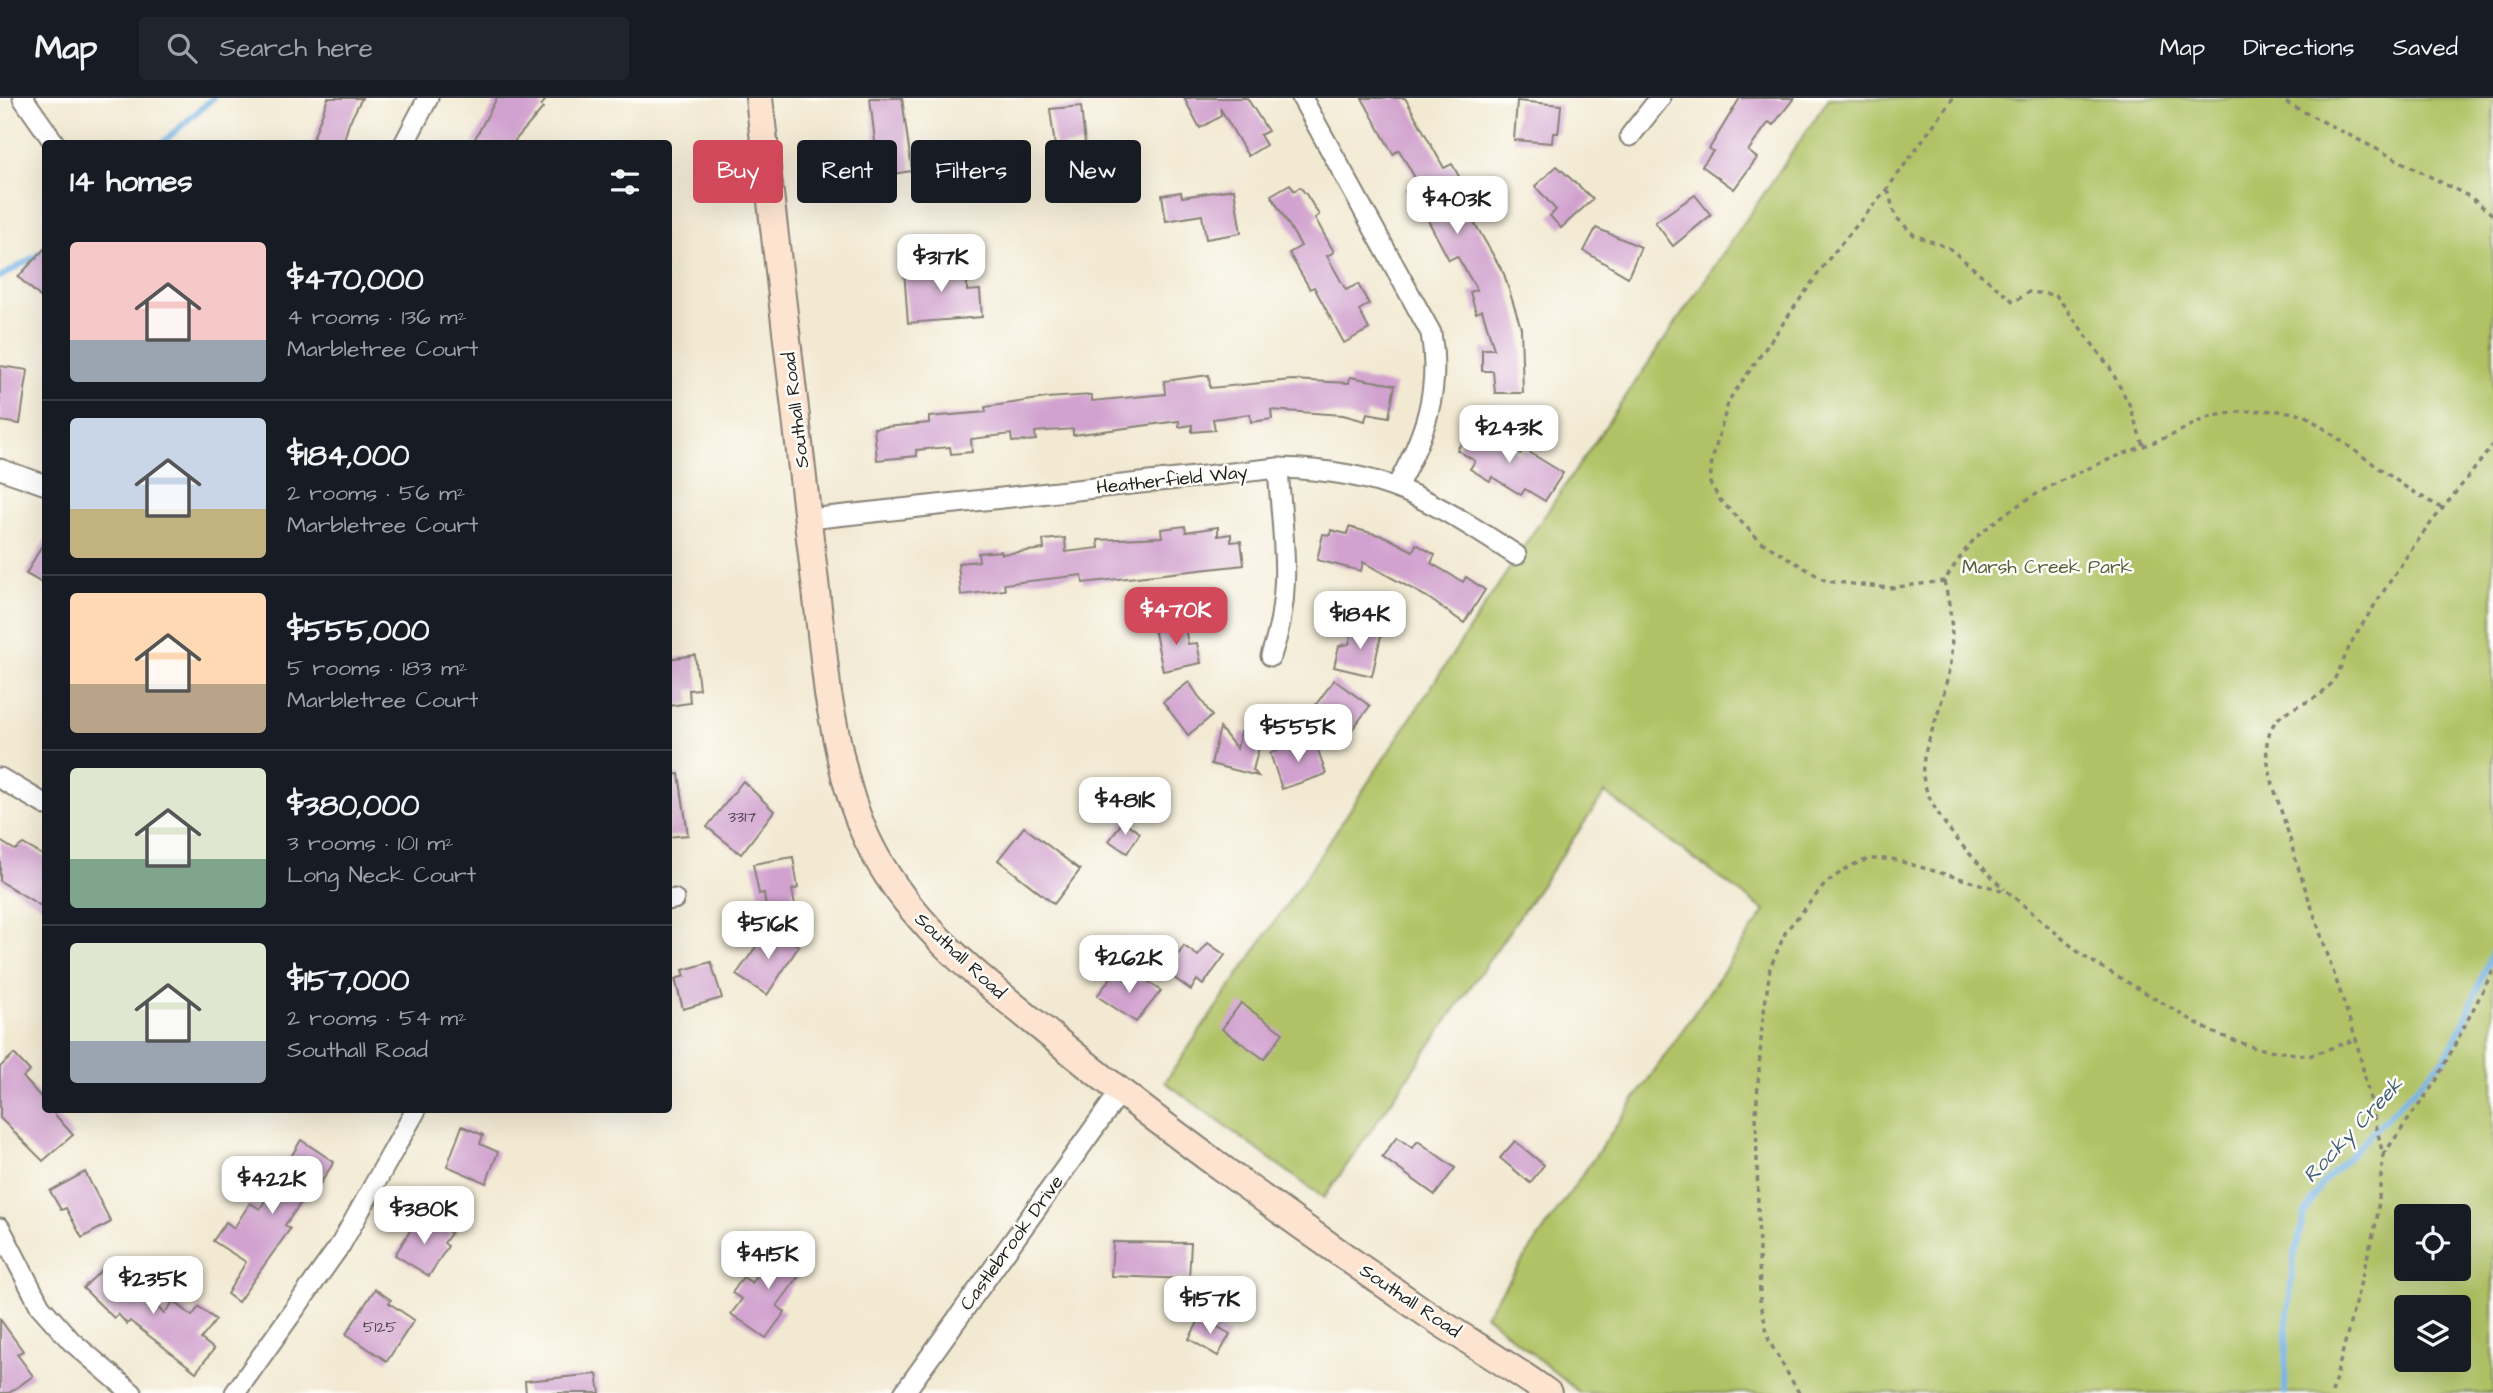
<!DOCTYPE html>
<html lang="en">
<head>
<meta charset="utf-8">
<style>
  :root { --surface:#171b24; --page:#20242c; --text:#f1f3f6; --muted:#9ea1a6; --line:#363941; --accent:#d1495b }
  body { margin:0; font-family:"Architects Daughter",sans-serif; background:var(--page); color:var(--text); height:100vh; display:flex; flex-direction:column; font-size:26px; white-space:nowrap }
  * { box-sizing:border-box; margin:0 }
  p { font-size:23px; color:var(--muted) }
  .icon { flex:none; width:38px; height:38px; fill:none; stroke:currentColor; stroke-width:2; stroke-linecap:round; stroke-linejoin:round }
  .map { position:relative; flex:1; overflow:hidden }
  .panel { position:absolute; left:42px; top:42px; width:630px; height:973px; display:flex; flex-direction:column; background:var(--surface); border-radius:7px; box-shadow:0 7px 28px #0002 }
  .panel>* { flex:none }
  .top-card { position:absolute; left:693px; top:42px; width:665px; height:63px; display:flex; gap:14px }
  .fabs { position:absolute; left:2394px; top:1106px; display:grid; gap:14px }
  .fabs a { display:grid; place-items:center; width:77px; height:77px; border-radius:7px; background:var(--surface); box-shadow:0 7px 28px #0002; font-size:35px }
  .price { position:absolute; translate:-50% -60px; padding:0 16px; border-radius:14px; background:#fff; color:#222; font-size:23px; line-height:46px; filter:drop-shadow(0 2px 4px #0008) }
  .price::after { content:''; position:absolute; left:50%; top:42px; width:21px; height:16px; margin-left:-10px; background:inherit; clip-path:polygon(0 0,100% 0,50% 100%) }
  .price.selected { background:var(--accent); color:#fff }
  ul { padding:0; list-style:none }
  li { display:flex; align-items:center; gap:21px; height:175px; padding:0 28px }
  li+li { border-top:2px solid var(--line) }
  li span { display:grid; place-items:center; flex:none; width:196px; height:140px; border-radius:7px; color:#555 }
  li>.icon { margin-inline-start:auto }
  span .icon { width:84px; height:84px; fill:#fffc; stroke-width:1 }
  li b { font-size:30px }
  h2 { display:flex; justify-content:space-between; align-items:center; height:84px; padding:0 28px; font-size:30px }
  .pill { padding:0 24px; border-radius:7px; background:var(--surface); box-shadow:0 7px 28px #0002; font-size:24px; line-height:63px }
  .pill.selected { background:var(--accent); color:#fff }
  header { display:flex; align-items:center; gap:42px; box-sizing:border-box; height:98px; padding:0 35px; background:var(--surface); border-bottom:2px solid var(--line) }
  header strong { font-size:33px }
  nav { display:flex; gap:38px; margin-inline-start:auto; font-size:24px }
  .search { width:490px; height:63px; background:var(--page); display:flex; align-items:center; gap:18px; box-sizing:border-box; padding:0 24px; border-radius:7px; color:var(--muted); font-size:26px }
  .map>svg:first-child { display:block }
</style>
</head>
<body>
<header>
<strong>Map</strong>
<div class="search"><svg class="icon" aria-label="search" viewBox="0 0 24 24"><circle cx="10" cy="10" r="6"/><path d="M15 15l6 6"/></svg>Search here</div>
<nav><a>Map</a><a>Directions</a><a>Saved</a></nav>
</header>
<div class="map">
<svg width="2493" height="1295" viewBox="0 0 2493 1295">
  <rect width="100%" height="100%" fill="#fdfcf7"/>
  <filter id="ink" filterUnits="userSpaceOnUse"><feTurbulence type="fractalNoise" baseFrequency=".0143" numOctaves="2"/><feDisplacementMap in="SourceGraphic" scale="14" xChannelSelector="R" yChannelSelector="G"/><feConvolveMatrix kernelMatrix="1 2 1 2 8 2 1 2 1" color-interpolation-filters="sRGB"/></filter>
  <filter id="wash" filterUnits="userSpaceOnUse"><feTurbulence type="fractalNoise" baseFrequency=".00686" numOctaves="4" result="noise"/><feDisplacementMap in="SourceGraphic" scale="28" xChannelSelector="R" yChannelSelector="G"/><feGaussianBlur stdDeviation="1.57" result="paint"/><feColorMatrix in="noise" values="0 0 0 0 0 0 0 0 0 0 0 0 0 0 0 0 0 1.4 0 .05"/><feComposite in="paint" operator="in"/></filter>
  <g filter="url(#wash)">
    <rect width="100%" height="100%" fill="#f2e9d2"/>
    <path fill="#b0c265" stroke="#666f40" stroke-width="2" fill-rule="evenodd" d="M1829,0H2493V1295H1580L1485,1217L1765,813L1605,695L1324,1100L1165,984L1311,771L1530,439ZM2406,1118H2459V1171H2406ZM2406,1209H2459V1262H2406Z"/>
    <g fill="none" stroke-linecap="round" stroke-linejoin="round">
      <g stroke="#70b0e4" stroke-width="6">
        <path d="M161,46L213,0"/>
        <path d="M0,179L46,152"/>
        <path d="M2285,1295L2286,1234L2294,1160L2304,1117L2321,1087L2446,959L2465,922L2493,852"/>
      </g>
    </g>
    <g id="blocks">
      <g fill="#d1a2cf">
        <path d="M328,0H362L349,25L343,46H311Z"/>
        <path d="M497,0H547L541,8L543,10L512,46H472Z"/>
        <path d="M870,0H902L912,73L879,78Z"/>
        <path d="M1184,0H1247L1268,33L1260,37L1266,47L1248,58L1220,10L1221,18L1200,30Z"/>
        <path d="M1362,0H1405L1444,70L1452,66L1474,105L1466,110L1504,176L1521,230L1523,295H1495L1493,273H1482V251H1494L1482,212L1476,215L1470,194L1477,192L1457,158L1449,162L1421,109L1415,112L1405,93L1418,85L1399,52L1393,56Z"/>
        <path d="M1740,0H1794L1773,27L1769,24L1748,53L1757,60L1734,91L1702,68L1713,53L1709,51Z"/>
        <path d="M1517,3L1561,7L1559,29L1558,35H1553L1552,45L1514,42Z"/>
        <path d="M1081,8L1085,46L1055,49L1050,11Z"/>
        <path d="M1557,68L1593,101L1561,130L1550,118L1556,112L1535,88Z"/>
        <path d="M1290,86L1294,93L1300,89L1306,96L1319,117L1315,120L1334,154L1327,158L1346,192L1358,186L1369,206L1359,212L1369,231L1344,245L1314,189L1310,191L1289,155L1301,148L1271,97Z"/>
        <path d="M1234,91L1241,135L1206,141L1202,117L1166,123L1162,97L1181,94L1182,99Z"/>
        <path d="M1695,97L1711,117L1673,148L1655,124Z"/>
        <path d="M1596,130L1641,149L1628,179L1584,153Z"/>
        <path d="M46,149V204L18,179Z"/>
        <path d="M967,161V193L980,192L982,219L908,225L904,172L943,169V162Z"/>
        <path d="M0,268L28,272L20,326L0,323Z"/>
        <path d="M1209,277L1210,290L1292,282L1349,285L1350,279L1395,287L1389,319L1367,315L1365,323L1343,317L1271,312L1272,321L1251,324L1250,316L1213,321L1215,332L1192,334V327L1179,329V323L1073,337V331L1035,334L1036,342L1012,344L1011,336L971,341L972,354L951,356L950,349L916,352L917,358L877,362L874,330L929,325V319L986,314L985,309L1046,300L1092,297V303L1165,296L1164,283Z"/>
        <path d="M1473,327L1520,356L1524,351L1563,375L1545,403L1525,391L1521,397L1492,379L1490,383L1470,371L1475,363L1457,352Z"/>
        <path d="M1185,428L1186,434L1218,429V438L1231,436V444L1241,443L1244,467L1083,485L1082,477L1004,486L1005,492L961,497L958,465L979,463L978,455L1001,453L1002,456L1044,451L1043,442L1065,440L1066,454L1099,450L1098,442L1162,439L1161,431Z"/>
        <path d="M1349,429L1386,439L1413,453L1416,446L1435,457L1431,465L1463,484L1466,479L1485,492L1464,525L1427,499L1363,464L1361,473L1317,462L1323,436L1330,437L1331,432L1347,436Z"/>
        <path d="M46,440V487L26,476Z"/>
        <path d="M1184,524L1188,546L1197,545L1201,565L1163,573L1154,530Z"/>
        <path d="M1354,527L1382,533L1372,578L1334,569L1339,548L1349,546Z"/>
        <path d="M695,557L699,591L689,592L690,605L668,608V561Z"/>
        <path d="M1334,582L1370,608L1348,637L1312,612Z"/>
        <path d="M1189,584L1212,618L1188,637L1163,604Z"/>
        <path d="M1220,630L1237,651L1241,634L1262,639L1253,672L1258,678L1211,666Z"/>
        <path d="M1314,640L1326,676L1282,691L1270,655Z"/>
        <path d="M679,676L688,737L668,739V677Z"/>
        <path d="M743,683L774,713L741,756L707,729Z"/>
        <path d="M1123,723L1140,735L1127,755L1109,743Z"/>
        <path d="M1024,729L1080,772L1054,806L998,762Z"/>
        <path d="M0,743L15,752L23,746L46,759V811L0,783Z"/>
        <path d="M793,759L798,790L792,792L796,813L767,817L764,795L759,796L753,766Z"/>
        <path d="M770,829L799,848L767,897L736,877Z"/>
        <path d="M1208,845L1225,857L1203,887L1197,882L1191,892L1166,874L1184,848L1198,858Z"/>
        <path d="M711,864L722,900L683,911L675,881L685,878L683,872Z"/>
        <path d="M1116,873L1128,882L1135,873L1161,893L1136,924L1097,898Z"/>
        <path d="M1241,905L1283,935L1264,961L1222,931Z"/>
        <path d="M14,956L30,973L23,979L46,1005V1012H51L73,1037L43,1063L0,1020V969Z"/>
        <path d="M462,1028L483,1037L480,1046L498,1054L486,1085L447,1068Z"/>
        <path d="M1397,1039L1412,1050L1418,1043L1455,1070L1435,1097L1382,1059Z"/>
        <path d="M301,1042L334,1064L316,1092L312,1089L285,1127L290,1131L238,1204L227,1196L246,1164L213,1143L226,1124L234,1130L250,1105L260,1111Z"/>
        <path d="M1515,1043L1544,1067L1530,1085L1500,1060Z"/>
        <path d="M85,1074L111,1124L82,1140L66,1110L61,1112L50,1093Z"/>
        <path d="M425,1119L451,1135L444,1145L448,1148L429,1178L395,1157L413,1128L418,1130Z"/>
        <path d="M1113,1144L1191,1145L1189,1181L1111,1178Z"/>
        <path d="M780,1146L808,1166L777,1208L785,1214L766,1240L731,1216L742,1201L732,1195L743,1179L752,1185Z"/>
        <path d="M113,1161L164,1216L174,1203L192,1218L199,1209L216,1222L201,1241L214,1251L196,1274L130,1223L127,1226L118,1216L114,1220L83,1190Z"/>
        <path d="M375,1191L391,1202L389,1205L414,1222L387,1263L346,1236Z"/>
        <path d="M1201,1219L1230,1236L1218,1258L1189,1241Z"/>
        <path d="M0,1221L23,1253L17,1256L33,1278L9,1295H0Z"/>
        <path d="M597,1276L600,1295H526L525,1283Z"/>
      </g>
    </g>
  </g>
  <g filter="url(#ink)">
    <use href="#blocks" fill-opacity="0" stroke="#878277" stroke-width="2"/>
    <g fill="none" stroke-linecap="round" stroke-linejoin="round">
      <defs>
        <g id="street">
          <path d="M23,0L55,46"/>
          <path d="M1302,0L1431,235C1441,292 1425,338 1397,388"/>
          <path d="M1630,38L1660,0"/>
          <path d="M404,46L428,0"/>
          <path d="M0,371L46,387"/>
          <path d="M809,421L1278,370C1386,373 1428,400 1516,457"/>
          <path d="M1271,558C1294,493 1282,436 1278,370"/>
          <path d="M0,680L46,707"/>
          <path d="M668,802L674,801"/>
          <path d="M0,1130L40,1208L71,1243L132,1295"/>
          <path d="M235,1295L341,1146L416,1012"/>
          <path d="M904,1295L1120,994"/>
        </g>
        <path id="secondary" d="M759,0L828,596C839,655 849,715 881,767C924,839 991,889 1055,941C1172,1037 1296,1125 1420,1211C1462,1240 1507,1265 1548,1295"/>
      </defs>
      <use href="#street" stroke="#878277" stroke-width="23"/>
      <use href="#secondary" stroke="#878277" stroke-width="30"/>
      <g stroke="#878277" stroke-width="3.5" stroke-dasharray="5 5" stroke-linecap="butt">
        <path d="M1953,0L1887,91L1827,163L1729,302L1712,362L1710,385L1720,402L1760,443L1826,483L1890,490L1944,483C1955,468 1966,448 1980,436C2034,388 2104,363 2170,338C2184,332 2200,321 2214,318C2244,312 2276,310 2305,317L2407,390L2443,411"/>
        <path d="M2277,0L2470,99L2493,117"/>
        <path d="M1888,92L1895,118L1914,137L1949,150L2014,204L2029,194L2056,197L2110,270L2129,306L2143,347"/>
        <path d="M1944,483C1957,534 1953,566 1938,615C1932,635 1921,657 1923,678C1928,717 1978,766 2005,791"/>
        <path d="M2383,1057L2436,983L2493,873"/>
        <path d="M1799,1295L1769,1243L1760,1202L1756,1015L1762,929L1770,870L1786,833L1827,784L1850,768L1869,761H1892L2008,794L2083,858L2212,934L2255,950L2309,958L2356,941"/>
        <path d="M2332,1295L2377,1121L2383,1057L2356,941L2294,757C2288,726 2263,671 2267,645C2273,604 2311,612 2330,587C2341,574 2345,555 2354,540C2370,514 2386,489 2403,464C2430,422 2465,386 2493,346"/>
      </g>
      <use href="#street" stroke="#fff" stroke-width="19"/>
      <use href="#secondary" stroke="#fde4d1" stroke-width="26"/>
    </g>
  </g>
  <g text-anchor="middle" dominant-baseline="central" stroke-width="5" stroke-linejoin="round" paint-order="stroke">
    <g font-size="16" fill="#493e49">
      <text x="742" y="719">3317</text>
      <text x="380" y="1229">5125</text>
    </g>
    <g font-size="19" fill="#1c1c1c" stroke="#fdfcf7">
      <text transform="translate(796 312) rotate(-97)">Southall Road</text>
      <text transform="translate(1172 382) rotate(-6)">Heatherfield Way</text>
      <text transform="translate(960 858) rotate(43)">Southall Road</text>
      <text transform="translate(1012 1145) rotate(-54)">Castlebrook Drive</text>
      <text transform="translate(1410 1203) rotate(34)">Southall Road</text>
    </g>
    <g font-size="19" fill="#575e39" stroke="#fdfcf7">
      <text x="2047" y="469">Marsh Creek Park</text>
    </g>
    <g font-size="21" font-style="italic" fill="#425f76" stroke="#fdfcf7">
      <text transform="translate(2353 1032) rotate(-47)">Rocky Creek</text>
    </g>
  </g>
</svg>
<div class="fabs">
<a><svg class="icon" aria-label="locate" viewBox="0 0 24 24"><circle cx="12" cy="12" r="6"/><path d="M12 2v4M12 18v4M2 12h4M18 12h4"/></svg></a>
<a><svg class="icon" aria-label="layers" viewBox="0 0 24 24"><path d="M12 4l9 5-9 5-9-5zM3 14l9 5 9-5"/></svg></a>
</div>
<b class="price" style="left:1457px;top:138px">$403K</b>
<b class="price" style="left:941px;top:196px">$317K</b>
<b class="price" style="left:1509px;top:367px">$243K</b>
<b class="price selected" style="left:1176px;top:549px">$470K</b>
<b class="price" style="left:1360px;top:553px">$184K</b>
<b class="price" style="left:1298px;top:666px">$555K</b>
<b class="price" style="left:1125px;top:739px">$481K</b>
<b class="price" style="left:768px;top:863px">$516K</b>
<b class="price" style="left:1129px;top:897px">$262K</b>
<b class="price" style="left:272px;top:1118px">$422K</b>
<b class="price" style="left:424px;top:1148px">$380K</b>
<b class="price" style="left:768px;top:1193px">$415K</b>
<b class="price" style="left:153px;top:1218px">$235K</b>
<b class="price" style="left:1210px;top:1238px">$157K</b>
<div class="top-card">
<a class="pill selected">Buy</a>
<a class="pill">Rent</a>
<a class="pill">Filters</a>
<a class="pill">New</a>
</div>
<section class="panel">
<h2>14 homes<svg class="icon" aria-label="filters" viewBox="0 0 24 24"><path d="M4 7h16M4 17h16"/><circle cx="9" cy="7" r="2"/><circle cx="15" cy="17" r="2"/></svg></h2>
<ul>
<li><span style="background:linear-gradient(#f6c9c9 70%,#9aa5b1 0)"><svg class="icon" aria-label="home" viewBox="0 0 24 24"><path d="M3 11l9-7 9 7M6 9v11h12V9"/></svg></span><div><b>$470,000</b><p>4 rooms · 136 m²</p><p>Marbletree Court</p></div></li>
<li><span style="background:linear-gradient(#c9d6e8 65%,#c2b280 0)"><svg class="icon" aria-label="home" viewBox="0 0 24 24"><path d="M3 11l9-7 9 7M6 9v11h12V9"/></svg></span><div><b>$184,000</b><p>2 rooms · 56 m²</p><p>Marbletree Court</p></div></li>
<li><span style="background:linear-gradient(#ffd9b3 65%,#b9a48a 0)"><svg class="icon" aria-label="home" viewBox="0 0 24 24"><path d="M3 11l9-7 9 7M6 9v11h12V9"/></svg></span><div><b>$555,000</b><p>5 rooms · 183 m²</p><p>Marbletree Court</p></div></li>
<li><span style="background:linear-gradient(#dfe7d0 65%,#7fa58c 0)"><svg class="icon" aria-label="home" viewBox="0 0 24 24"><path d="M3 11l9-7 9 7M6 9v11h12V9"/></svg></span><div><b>$380,000</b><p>3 rooms · 101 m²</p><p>Long Neck Court</p></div></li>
<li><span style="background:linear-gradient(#dfe7d0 70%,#9aa5b1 0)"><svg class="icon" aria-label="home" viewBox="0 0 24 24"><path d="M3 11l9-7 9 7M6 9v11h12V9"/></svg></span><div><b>$157,000</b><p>2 rooms · 54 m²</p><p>Southall Road</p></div></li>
</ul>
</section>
</div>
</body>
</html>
